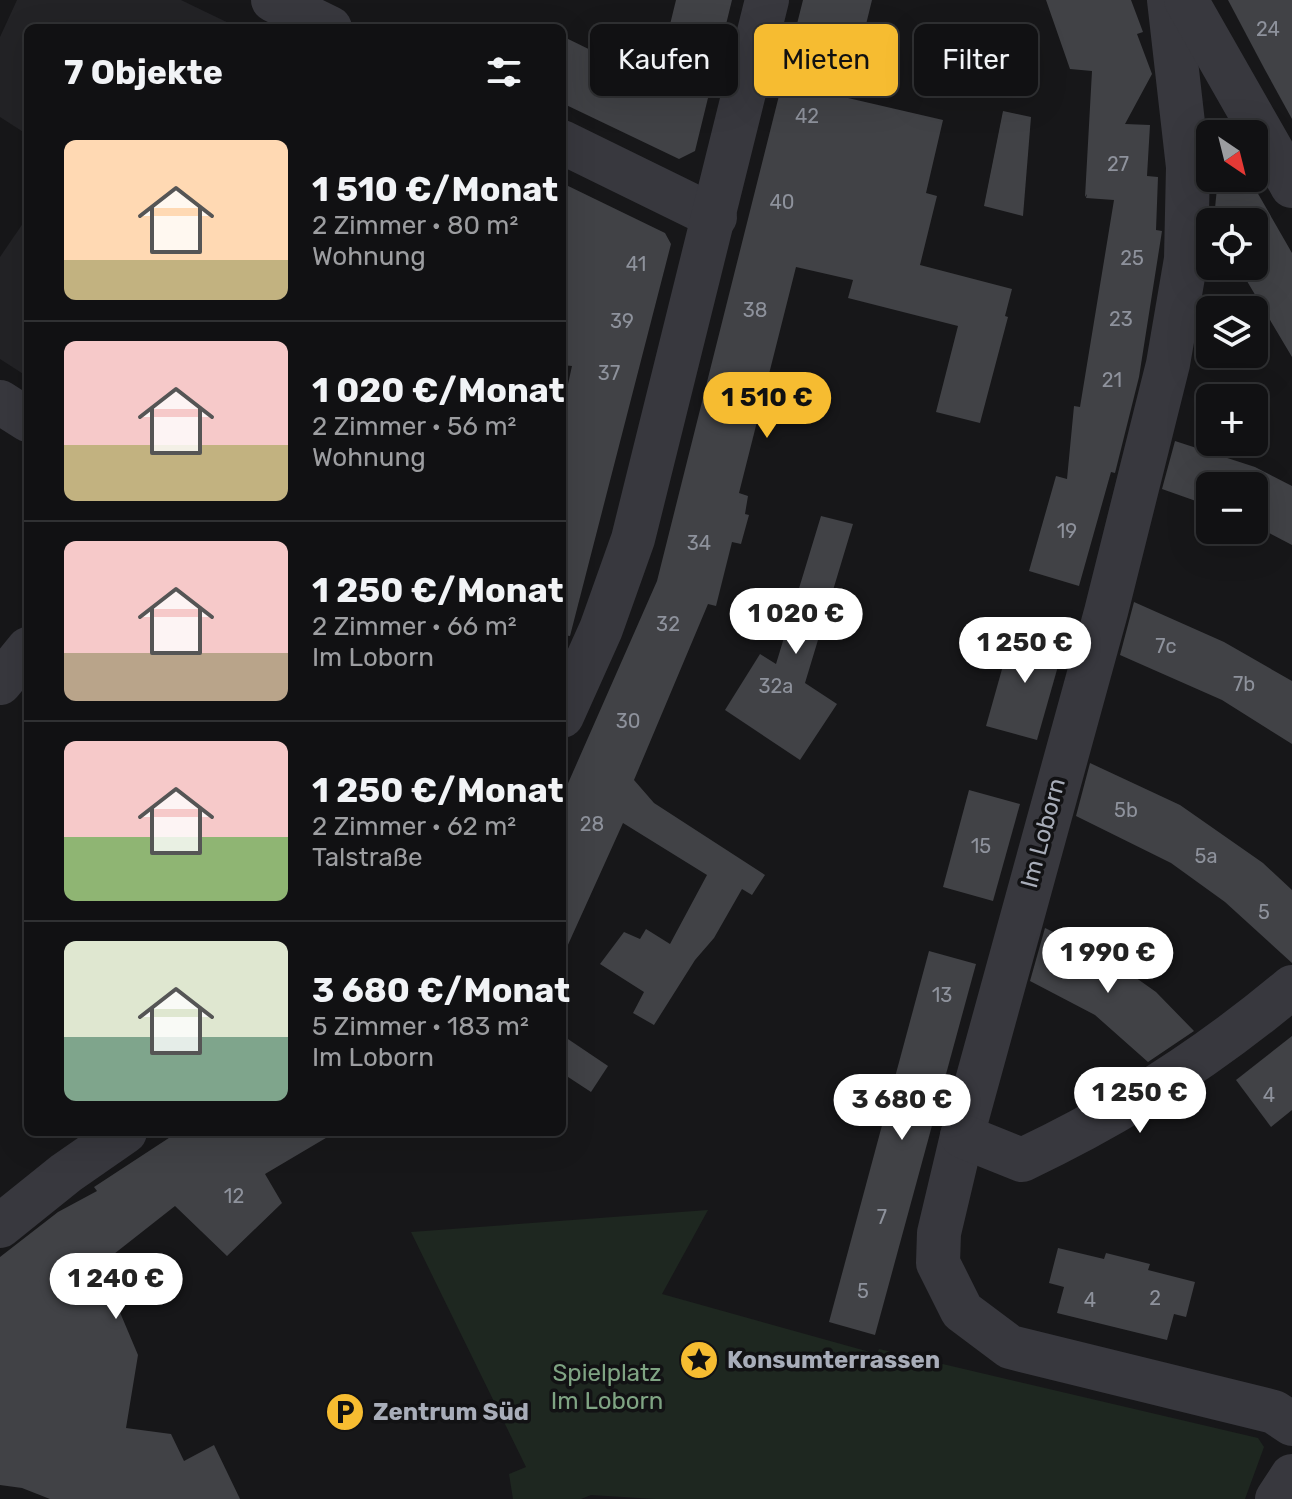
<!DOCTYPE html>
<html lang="de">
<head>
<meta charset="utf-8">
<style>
  :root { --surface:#111113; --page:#1a1a1c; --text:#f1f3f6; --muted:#9c9da0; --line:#303133; --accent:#f6bc31 }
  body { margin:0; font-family:Rubik,sans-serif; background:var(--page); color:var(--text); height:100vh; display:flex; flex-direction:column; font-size:30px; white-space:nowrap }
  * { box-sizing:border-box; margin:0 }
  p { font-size:26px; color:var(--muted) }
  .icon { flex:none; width:44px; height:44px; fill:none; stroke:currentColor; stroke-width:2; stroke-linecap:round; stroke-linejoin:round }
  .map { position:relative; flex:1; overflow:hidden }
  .drawer { position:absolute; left:24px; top:24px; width:542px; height:1112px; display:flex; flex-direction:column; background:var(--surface); border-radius:12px; box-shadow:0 8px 32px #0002,0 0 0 2px var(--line) }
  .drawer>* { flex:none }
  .guide { position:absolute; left:590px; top:24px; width:582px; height:72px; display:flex; gap:16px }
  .needle { width:52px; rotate:145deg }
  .tools { position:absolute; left:1196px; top:120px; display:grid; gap:16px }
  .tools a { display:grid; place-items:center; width:72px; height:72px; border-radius:12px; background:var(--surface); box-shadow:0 8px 32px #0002,0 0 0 2px var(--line); font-size:40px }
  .price { position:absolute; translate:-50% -68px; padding:0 18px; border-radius:28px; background:#fff; color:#222; font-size:26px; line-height:52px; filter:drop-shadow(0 2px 4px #0008) }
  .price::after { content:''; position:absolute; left:50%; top:48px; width:24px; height:18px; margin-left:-12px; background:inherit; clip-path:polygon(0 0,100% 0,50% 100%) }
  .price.current { background:var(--accent); color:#111 }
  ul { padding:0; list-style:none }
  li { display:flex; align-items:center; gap:24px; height:200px; padding:0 40px }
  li+li { border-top:2px solid var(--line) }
  li span { display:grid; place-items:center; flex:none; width:224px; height:160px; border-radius:12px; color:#555 }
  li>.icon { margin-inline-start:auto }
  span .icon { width:96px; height:96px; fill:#fffc; stroke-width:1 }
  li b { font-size:34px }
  h2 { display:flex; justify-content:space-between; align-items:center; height:96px; padding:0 40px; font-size:34px }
  .tag { padding:0 28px; border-radius:12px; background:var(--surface); box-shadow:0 8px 32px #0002,0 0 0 2px var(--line); font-size:28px; line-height:72px }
  .tag.current { background:var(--accent); color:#111 }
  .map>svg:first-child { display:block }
</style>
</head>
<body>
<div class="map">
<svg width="1292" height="1499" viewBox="0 0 1292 1499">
  <rect width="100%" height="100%" fill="#171719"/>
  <g fill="#232326">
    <path d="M17,0H181L239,28H28V135L0,117V37Z"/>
    <path d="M28,216V377L0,359V257Z"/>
  </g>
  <path fill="#1e2720" d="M708,1210L662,1294L877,1354L879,1349L1258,1438L1264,1447L1245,1499H655L591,1495L581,1499H513L509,1474L526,1467L411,1232Z"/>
  <g fill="#414246">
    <path d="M676,0H732L695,151L679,159L562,103V36L656,82Z"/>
    <path d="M803,0H872L848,98L943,120L926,193L937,196L920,265L1012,289L1005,316L1008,317L980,423L936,412L958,326L848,298L853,280L796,267L739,493L748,496L745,514L749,515L741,544L732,542L716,606L708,604L634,780L654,803L765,875L752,895L742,889L714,938L695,960L654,1025L633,1013L644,992L600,964L624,932L640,939L646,929L670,944L707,875L623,823L562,958V797L657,581Z"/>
    <path d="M1046,0H1131L1143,32L1137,34L1152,74L1125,124L1150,125L1147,176L1158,177L1156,230L1162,231L1139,377L1115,473L1111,472L1079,586L1029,571L1056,476L1067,479L1074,406L1080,407L1114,200L1086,198L1087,194L1085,197L1092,71L1070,69Z"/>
    <path d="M1228,0H1292V119L1264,68Z"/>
    <path d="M1003,111L1031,117L1023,216L984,206Z"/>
    <path d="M1218,178H1249L1292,253V357L1238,266H1254V222H1217L1214,218Z"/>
    <path d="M562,183L665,233L671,244L570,636L562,635V411L572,366L562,365Z"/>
    <path d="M1175,441L1255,467L1292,486V545L1254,525V486H1210V506L1162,489Z"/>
    <path d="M821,516L853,524L805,683L837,704L800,760L725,710L760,654L776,664Z"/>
    <path d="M1134,602L1224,642L1292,681V744L1222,700L1120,655Z"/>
    <path d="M1013,630L1064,645L1037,740L986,726Z"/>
    <path d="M1090,763L1180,805L1263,863L1292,890V963L1225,902L1171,863L1076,816Z"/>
    <path d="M969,790L1020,804L993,901L943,887Z"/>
    <path d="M1045,928L1108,958L1156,992L1194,1031L1148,1062L1095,1015L1030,981Z"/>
    <path d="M929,951L976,964L875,1335L829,1322Z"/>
    <path d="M562,1035L608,1066L591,1092L562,1073Z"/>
    <path d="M1292,1036V1110L1271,1127L1236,1080Z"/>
    <path d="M178,1132H336L265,1174L282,1203L227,1256L175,1206L100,1265L138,1355L126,1428L171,1434L184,1461L214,1445L240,1499H50L22,1488L0,1485V1257L58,1212L97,1191L94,1187Z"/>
    <path d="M1058,1248L1104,1259L1106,1253L1150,1264L1148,1270L1195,1282L1186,1317L1174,1314L1167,1340L1057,1313L1064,1287L1049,1283Z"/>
  </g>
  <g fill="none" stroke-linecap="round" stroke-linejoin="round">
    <g stroke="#38383e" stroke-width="44">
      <path d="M273,0L330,28"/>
      <path d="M1169,0L1188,167L1186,259L1168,364L1106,612L962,1136L939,1233L938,1263L962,1311L1010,1347L1274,1412L1292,1424"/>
      <path d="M1186,0L1292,186"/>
      <path d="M562,142L715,217"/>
      <path d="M0,402L28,420"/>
      <path d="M0,683L28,649"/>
      <path d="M562,716L601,629L633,539L767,0"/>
      <path d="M962,1136L1022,1160C1118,1115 1210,1056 1292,987"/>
      <path d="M0,1226L66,1173L125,1132"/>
      <path d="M1277,1499L1292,1476"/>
    </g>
  </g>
  <defs>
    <symbol id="sight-disc" viewBox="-11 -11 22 22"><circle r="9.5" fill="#f6bc31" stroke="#121214"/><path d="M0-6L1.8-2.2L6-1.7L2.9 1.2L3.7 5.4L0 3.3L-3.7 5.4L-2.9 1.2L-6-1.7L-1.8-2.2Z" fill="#111"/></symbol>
    <symbol id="parking-disc" viewBox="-11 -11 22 22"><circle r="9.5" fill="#f6bc31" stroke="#121214"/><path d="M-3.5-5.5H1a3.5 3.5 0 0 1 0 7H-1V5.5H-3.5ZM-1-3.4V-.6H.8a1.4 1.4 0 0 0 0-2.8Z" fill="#111"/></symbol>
  </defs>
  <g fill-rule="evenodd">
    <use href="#sight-disc" x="677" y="1338" width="44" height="44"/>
    <use href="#parking-disc" x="323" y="1390" width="44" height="44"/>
  </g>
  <g text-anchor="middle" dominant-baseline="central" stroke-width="7" stroke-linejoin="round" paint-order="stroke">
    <g font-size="20" fill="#8e929c">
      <text x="1268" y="29">24</text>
      <text x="807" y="116">42</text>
      <text x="1118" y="164">27</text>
      <text x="782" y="202">40</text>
      <text x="1132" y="258">25</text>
      <text x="636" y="264">41</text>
      <text x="755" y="310">38</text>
      <text x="1121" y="319">23</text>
      <text x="622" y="321">39</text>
      <text x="609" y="373">37</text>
      <text x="1112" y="380">21</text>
      <text x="1067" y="531">19</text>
      <text x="699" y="543">34</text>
      <text x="668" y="624">32</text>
      <text x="1166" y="646">7c</text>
      <text x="1244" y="684">7b</text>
      <text x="776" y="686">32a</text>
      <text x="628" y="721">30</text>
      <text x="1126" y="810">5b</text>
      <text x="592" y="824">28</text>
      <text x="981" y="846">15</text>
      <text x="1206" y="856">5a</text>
      <text x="1264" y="912">5</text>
      <text x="942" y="995">13</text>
      <text x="1269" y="1095">4</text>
      <text x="234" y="1196">12</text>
      <text x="882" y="1217">7</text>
      <text x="863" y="1291">5</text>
      <text x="1155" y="1298">2</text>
      <text x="1090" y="1300">4</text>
    </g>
    <g font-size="24" fill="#a8adb9" stroke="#121214">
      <text transform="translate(1043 833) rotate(-75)">Im Loborn</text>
    </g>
    <g font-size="24" font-weight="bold" fill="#a8adb9" stroke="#121214" text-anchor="start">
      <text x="727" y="1360">Konsumterrassen</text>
      <text x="373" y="1412">Zentrum Süd</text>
    </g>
    <g font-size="24" fill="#7fa483" stroke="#121214">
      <text x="607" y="1373">Spielplatz<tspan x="607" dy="28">Im Loborn</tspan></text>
    </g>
  </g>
</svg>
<div class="tools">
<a><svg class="needle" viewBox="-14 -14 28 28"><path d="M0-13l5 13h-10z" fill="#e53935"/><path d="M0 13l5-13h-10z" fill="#9c9da0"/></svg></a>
<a><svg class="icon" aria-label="locate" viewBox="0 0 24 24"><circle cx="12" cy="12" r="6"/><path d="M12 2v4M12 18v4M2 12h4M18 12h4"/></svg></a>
<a><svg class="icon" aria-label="layers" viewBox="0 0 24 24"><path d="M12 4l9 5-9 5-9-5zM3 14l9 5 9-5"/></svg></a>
<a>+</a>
<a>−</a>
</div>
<b class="price current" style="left:767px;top:440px">1 510 €</b>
<b class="price" style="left:796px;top:656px">1 020 €</b>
<b class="price" style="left:1025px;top:685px">1 250 €</b>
<b class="price" style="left:1108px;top:995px">1 990 €</b>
<b class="price" style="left:1140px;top:1135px">1 250 €</b>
<b class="price" style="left:902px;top:1142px">3 680 €</b>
<b class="price" style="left:116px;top:1321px">1 240 €</b>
<div class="guide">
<a class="tag">Kaufen</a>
<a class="tag current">Mieten</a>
<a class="tag">Filter</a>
</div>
<section class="drawer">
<h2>7 Objekte<svg class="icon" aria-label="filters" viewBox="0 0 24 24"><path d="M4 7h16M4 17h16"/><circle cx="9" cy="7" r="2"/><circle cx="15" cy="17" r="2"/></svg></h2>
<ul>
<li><span style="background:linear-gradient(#ffd9b3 75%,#c2b280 0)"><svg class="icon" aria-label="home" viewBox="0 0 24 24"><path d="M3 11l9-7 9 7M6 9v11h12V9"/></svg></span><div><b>1 510 €/Monat</b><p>2 Zimmer · 80 m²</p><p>Wohnung</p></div></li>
<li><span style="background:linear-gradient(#f6c9c9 65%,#c2b280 0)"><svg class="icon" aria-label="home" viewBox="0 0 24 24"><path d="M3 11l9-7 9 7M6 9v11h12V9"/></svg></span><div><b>1 020 €/Monat</b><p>2 Zimmer · 56 m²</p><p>Wohnung</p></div></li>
<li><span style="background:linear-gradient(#f6c9c9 70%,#b9a48a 0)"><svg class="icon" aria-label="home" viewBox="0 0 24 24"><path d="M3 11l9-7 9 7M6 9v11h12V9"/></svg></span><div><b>1 250 €/Monat</b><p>2 Zimmer · 66 m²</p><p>Im Loborn</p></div></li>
<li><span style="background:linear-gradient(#f6c9c9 60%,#8fb573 0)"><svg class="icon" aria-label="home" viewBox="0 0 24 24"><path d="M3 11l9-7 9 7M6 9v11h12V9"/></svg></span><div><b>1 250 €/Monat</b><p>2 Zimmer · 62 m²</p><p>Talstraße</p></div></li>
<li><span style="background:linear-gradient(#dfe7d0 60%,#7fa58c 0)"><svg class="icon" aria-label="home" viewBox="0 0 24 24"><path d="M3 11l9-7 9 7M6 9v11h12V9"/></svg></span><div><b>3 680 €/Monat</b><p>5 Zimmer · 183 m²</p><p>Im Loborn</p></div></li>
</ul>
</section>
</div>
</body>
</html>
